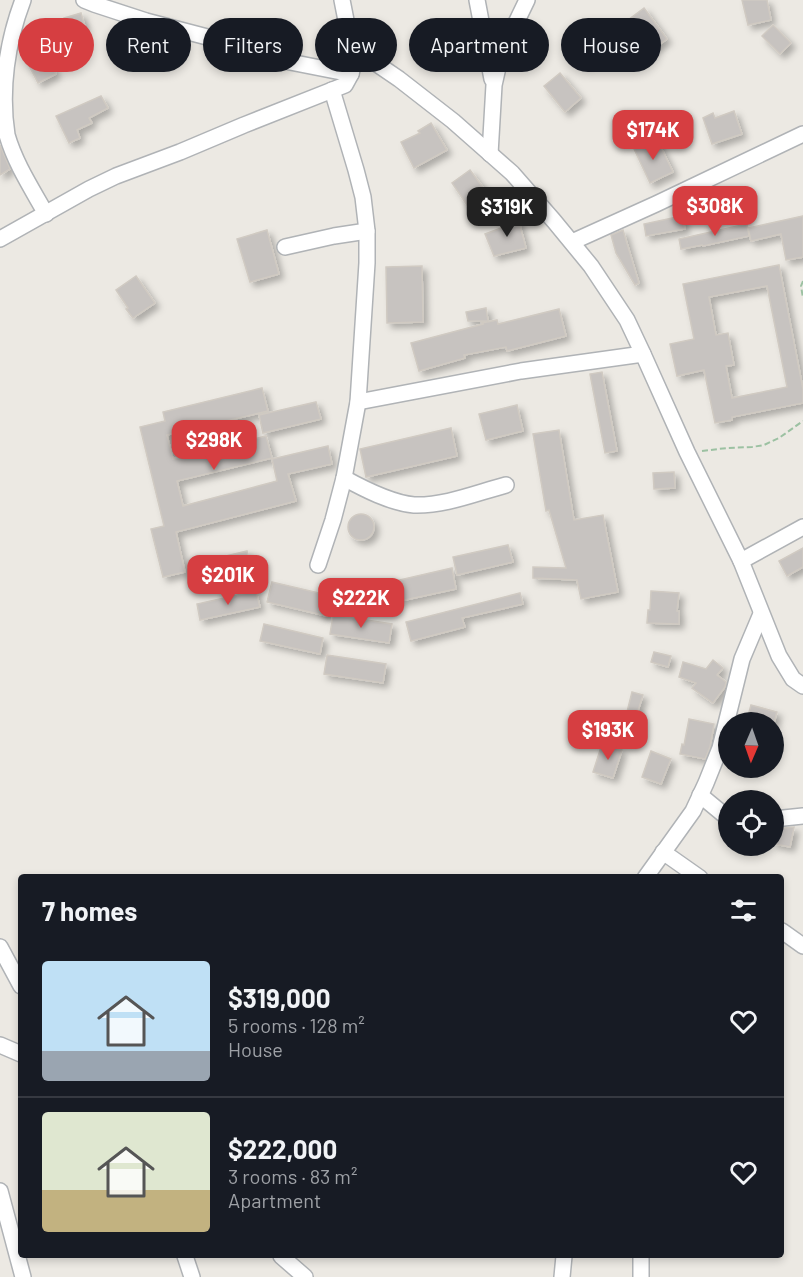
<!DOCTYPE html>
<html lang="en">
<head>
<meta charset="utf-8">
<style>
  :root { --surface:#171b24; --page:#242831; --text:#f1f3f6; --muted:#9ea1a6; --line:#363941; --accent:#d63e41 }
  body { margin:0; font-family:Barlow,sans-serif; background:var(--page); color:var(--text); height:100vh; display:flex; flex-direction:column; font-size:22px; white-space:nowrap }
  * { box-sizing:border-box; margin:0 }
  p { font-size:20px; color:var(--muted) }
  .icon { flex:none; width:33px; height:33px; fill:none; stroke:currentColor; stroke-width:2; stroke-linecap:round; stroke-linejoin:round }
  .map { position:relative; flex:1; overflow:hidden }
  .sheet { position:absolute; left:18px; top:874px; width:766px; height:384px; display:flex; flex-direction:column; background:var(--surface); border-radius:6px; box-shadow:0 3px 9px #0003 }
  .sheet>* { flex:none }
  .banner { position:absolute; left:18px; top:18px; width:768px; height:54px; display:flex; gap:12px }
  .needle { width:39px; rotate:182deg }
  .controls { position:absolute; left:718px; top:712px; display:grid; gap:12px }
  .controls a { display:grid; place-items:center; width:66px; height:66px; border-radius:50%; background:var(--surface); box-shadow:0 3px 9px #0003; font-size:30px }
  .price { position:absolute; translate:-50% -51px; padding:0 14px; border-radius:12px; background:var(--accent); color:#fff; font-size:20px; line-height:39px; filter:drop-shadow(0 2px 3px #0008) }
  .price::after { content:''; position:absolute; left:50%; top:36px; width:18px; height:14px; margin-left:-9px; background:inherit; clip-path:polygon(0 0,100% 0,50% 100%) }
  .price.selected { background:#222; color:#fff }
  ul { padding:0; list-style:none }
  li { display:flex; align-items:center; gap:18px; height:150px; padding:0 24px }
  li+li { border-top:2px solid var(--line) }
  li span { display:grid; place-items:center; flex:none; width:168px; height:120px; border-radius:6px; color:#555 }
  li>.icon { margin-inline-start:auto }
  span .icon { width:72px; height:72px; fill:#fffc; stroke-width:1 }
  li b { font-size:26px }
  h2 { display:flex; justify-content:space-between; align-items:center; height:72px; padding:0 24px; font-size:26px }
  .pill { padding:0 21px; border-radius:27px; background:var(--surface); box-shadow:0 3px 9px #0003; font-size:21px; line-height:54px }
  .pill.selected { background:var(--accent); color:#fff }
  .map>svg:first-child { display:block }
</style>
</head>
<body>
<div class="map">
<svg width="803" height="1277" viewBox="0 0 803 1277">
  <defs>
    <filter id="shadow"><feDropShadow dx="4.5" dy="4.5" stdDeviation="3" flood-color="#0004"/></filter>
  </defs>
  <rect width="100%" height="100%" fill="#ece9e3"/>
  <g fill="#c7c3c0" stroke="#d0cac2" stroke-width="1.5" fill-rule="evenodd" filter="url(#shadow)">
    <path d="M742,0H767L771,20L748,25Z"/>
    <path d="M644,8L667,39L643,56L620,26Z"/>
    <path d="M81,13L85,27L68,32L64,18Z"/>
    <path d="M773,25L791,43L780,54L762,36Z"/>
    <path d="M597,33L608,51L585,64L575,45Z"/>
    <path d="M153,36L171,40L166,59L149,56Z"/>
    <path d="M43,49L56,74L38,83L25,58Z"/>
    <path d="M560,73L581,98L565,112L544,86Z"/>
    <path d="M101,96L108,108L89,118L92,123L77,130L80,138L69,143L56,116Z"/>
    <path d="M734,111L742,134L712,144L703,118L713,113L715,118Z"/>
    <path d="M431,123L447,150L414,168L401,142L420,133L418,131Z"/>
    <path d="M657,139L673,172L650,183L634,149Z"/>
    <path d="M0,145L10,169L0,175Z"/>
    <path d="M470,170L488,194L469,208L452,183Z"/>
    <path d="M682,216L685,229L646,236L644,224Z"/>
    <path d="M803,216V257L786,260L781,234L751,241L748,228Z"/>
    <path d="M518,218L526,248L494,256L485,234L504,227L503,222Z"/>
    <path d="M747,224L749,236L703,246L702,245L681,249L679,239Z"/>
    <path d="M267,230L279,274L250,282L237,239Z"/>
    <path d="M623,230L639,283L635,285L616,253L611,235Z"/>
    <path d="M779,265L803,389V403L732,417V420L715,423L704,370L677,376L670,344L694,339L683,284ZM767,286L787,387L732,398L726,366L734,365L728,333L716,335L709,297Z"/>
    <path d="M422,266L423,322L387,323L386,267Z"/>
    <path d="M136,276L155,303L133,318L126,309L128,308L116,290Z"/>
    <path d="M486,308L488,321H468L466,312Z"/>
    <path d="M559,309L566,336L507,351L506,347L464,355L465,358L419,371L411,343L483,324L482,323L497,320L498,324Z"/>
    <path d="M602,372L617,451L605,453L590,374Z"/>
    <path d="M262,388L268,411L167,435L173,459L266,436L272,458L177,481L183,506L277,481L272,459L328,446L332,464L288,474L296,501L176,532L185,572L163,577L151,529L164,526L140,427L165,421L163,412Z"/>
    <path d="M316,402L321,419L263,433L259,415Z"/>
    <path d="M517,405L523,431L486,440L479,414Z"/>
    <path d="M451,428L457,456L366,477L360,449Z"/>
    <path d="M559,430L574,520L603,515L618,592L581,599L577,580L533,578V567L566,568L549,510L546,511L533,434Z"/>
    <path d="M674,472L675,488L654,489L653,473Z"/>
    <circle cx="361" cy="527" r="13"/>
    <path d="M508,545L513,562L457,575L453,557Z"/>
    <path d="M803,548V567L787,576L779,561Z"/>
    <path d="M247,551L251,569L193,582L188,565Z"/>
    <path d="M452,568L456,589L400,601L395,581Z"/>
    <path d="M272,582L332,596L327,616L267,602Z"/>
    <path d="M256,591L260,607L200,620L197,604Z"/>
    <path d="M651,591L679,593L677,611H679V624L647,623L648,610H650Z"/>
    <path d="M520,593L523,604L462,618L465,627L411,641L406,622Z"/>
    <path d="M333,615L392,624L389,643L330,634Z"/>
    <path d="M264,624L323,638L320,654L260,641Z"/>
    <path d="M654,652L671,656L668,667L651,662Z"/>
    <path d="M327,655L386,664L383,683L324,674Z"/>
    <path d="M713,660L723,668L717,675L726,682L725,687L713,703L692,688L696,683L679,677L683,662L706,669Z"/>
    <path d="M632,692L643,695L637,714L627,712Z"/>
    <path d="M751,705L777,712L774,723H746Z"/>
    <path d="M689,719L714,724L710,747L705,759L680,754L682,744L684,745Z"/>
    <path d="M602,744L622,750L613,778L593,772Z"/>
    <path d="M651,751L671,759L661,784L642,777Z"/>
    <path d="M794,827L790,847L774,844V829Z"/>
  </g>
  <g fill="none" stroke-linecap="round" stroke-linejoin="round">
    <defs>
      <g id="minor">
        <path d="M23,0C7,42 0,90 7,135C15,163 32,189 46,214"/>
        <path d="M84,0L94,4L146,21L234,44L290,62L351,74"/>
        <path d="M477,0L492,79"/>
        <path d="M352,47L399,79L453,121L512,173L554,221L591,266L627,320L643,354L687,452L741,561L779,656L793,679L803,686"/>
        <path d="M490,154L494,85L501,54L527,0"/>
        <path d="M0,239L89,189L116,176L180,152L244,125L345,85L351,74L354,61L342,0"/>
        <path d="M572,242L656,204L803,134"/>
        <path d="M285,247L334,236L367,231"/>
        <path d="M358,402L521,371L643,354"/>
        <path d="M344,478C364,489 391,503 414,505C445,506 476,493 506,485"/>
        <path d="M741,561L803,527"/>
        <path d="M318,565L333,520L344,478L358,402L367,263V231L363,197L356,170L332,90"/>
        <path d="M700,795L729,819"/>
        <path d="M774,819L803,816"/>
        <path d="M663,852L700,878"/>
        <path d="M645,878L693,811L706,783L720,748L742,659L761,614"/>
        <path d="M782,931L803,946"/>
        <path d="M0,947L21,986"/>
        <path d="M0,1045L21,1054"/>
        <path d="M0,1191L23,1277"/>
        <path d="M185,1256L192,1277"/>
        <path d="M281,1256L305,1277"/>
        <path d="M562,1277L564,1256"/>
        <path d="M641,1277V1256"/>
      </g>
    </defs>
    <use href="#minor" stroke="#b0b3b6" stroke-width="18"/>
    <g stroke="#9cc1a2" stroke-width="2" stroke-dasharray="6 3" stroke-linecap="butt">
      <path d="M803,281L801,286L803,298"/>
      <path d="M702,451L727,448L752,447L764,445L779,438L803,421"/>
    </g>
    <use href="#minor" stroke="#fff" stroke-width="15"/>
  </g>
</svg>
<div class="controls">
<a><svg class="needle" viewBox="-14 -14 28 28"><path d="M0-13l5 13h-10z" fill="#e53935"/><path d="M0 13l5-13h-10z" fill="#9ea1a6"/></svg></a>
<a><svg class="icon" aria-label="locate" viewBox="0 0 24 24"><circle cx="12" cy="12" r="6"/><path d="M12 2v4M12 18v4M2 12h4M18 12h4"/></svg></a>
</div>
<b class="price" style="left:653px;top:161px">$174K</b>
<b class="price" style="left:715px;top:237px">$308K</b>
<b class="price selected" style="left:507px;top:238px">$319K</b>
<b class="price" style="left:214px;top:471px">$298K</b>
<b class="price" style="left:228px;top:606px">$201K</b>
<b class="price" style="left:361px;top:629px">$222K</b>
<b class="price" style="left:608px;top:761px">$193K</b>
<div class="banner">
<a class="pill selected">Buy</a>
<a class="pill">Rent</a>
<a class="pill">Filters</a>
<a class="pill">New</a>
<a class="pill">Apartment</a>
<a class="pill">House</a>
</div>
<section class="sheet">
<h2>7 homes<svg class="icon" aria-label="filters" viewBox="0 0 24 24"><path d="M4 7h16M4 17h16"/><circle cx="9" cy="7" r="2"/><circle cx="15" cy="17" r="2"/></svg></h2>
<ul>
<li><span style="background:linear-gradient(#bfe0f5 75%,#9aa5b1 0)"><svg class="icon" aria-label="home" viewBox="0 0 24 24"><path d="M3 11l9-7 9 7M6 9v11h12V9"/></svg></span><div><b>$319,000</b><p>5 rooms · 128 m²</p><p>House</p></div><svg class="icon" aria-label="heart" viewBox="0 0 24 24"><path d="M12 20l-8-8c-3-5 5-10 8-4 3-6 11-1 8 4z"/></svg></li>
<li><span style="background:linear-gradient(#dfe7d0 65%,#c2b280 0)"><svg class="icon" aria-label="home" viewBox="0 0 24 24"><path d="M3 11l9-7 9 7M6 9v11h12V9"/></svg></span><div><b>$222,000</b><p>3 rooms · 83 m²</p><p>Apartment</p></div><svg class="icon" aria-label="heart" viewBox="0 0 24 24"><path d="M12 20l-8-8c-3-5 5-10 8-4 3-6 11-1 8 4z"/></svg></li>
</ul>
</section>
</div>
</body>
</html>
